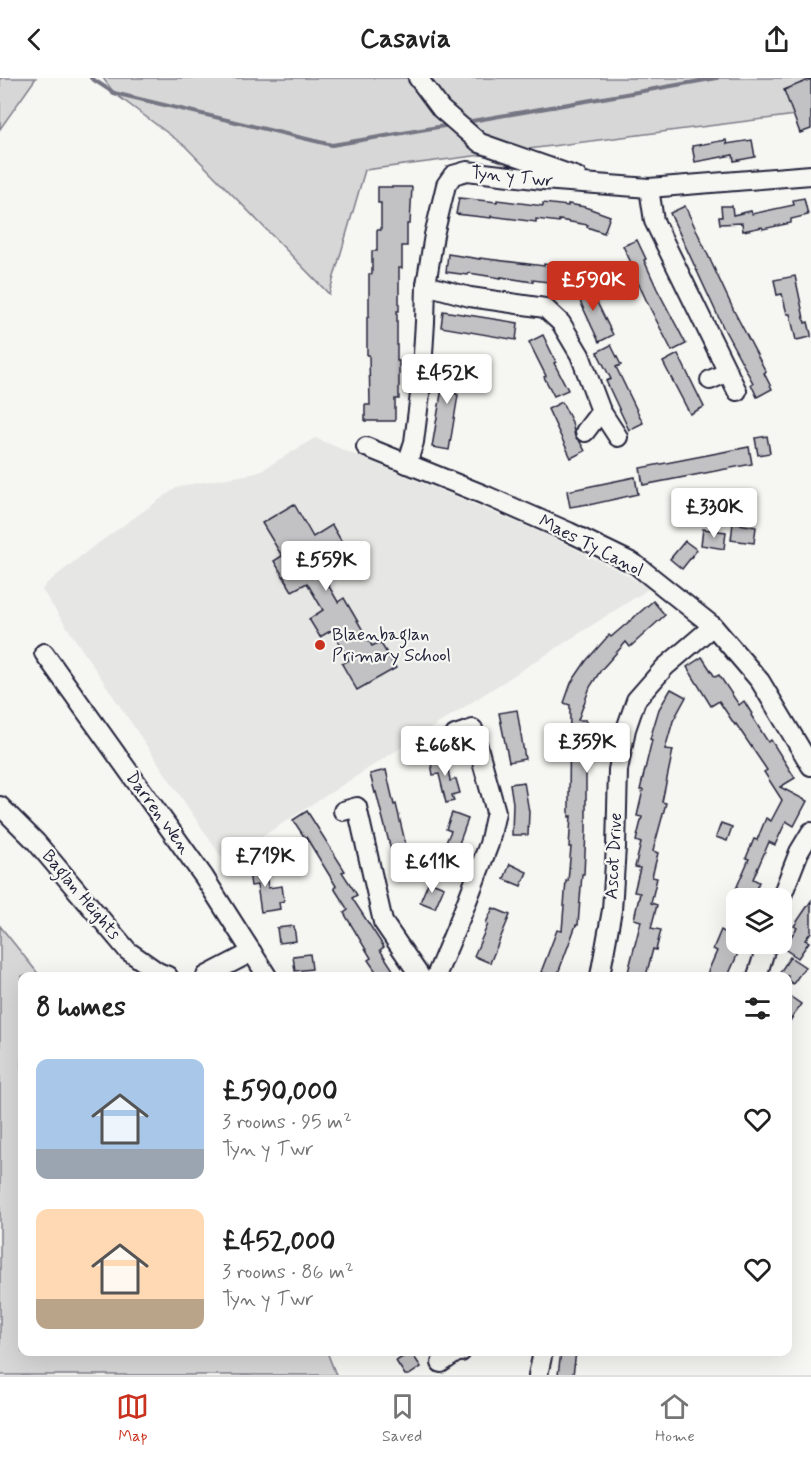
<!DOCTYPE html>
<html lang="en">
<head>
<meta charset="utf-8">
<style>
  :root { --surface:#fff; --page:#f2f2f2; --text:#222; --muted:#767676; --line:#e0e0e0; --accent:#c8321e }
  body { margin:0; font-family:Mynerve,sans-serif; background:var(--page); color:var(--text); height:100vh; display:flex; flex-direction:column; font-size:22px; white-space:nowrap }
  * { box-sizing:border-box; margin:0 }
  p { font-size:20px; color:var(--muted) }
  .icon { flex:none; width:33px; height:33px; fill:none; stroke:currentColor; stroke-width:2; stroke-linecap:round; stroke-linejoin:round }
  .map { position:relative; flex:1; overflow:hidden }
  .side { position:absolute; left:18px; top:894px; width:774px; height:384px; display:flex; flex-direction:column; background:var(--surface); border-radius:12px; box-shadow:0 6px 24px #0002 }
  .side>* { flex:none }
  .tools { position:absolute; left:726px; top:810px; display:grid; gap:12px }
  .tools a { display:grid; place-items:center; width:66px; height:66px; border-radius:12px; background:var(--surface); box-shadow:0 6px 24px #0002; font-size:30px }
  .price { position:absolute; translate:-50% -51px; padding:0 14px; border-radius:6px; background:#fff; color:#222; font-size:20px; line-height:39px; filter:drop-shadow(0 2px 3px #0008) }
  .price::after { content:''; position:absolute; left:50%; top:36px; width:18px; height:14px; margin-left:-9px; background:inherit; clip-path:polygon(0 0,100% 0,50% 100%) }
  .price.active { background:var(--accent); color:#fff }
  ul { padding:0; list-style:none }
  li { display:flex; align-items:center; gap:18px; height:150px; padding:0 18px }
  li span { display:grid; place-items:center; flex:none; width:168px; height:120px; border-radius:12px; color:#555 }
  li>.icon { margin-inline-start:auto }
  span .icon { width:72px; height:72px; fill:#fffc; stroke-width:1 }
  li b { font-size:26px }
  h2 { display:flex; justify-content:space-between; align-items:center; height:72px; padding:0 18px; font-size:26px }
  header { display:flex; justify-content:space-between; align-items:center; height:78px; padding:0 18px; background:var(--surface); font-size:27px; font-weight:800 }
  .dock { display:flex; justify-content:space-around; align-items:center; height:84px; border-top:2px solid var(--line); background:var(--surface); font-size:16px; color:var(--muted) }
  .dock a { display:grid; justify-items:center; gap:3px }
  .dock .active { color:var(--accent) }
  .map>svg:first-child { display:block }
</style>
</head>
<body>
<header><svg class="icon" aria-label="back" viewBox="0 0 24 24"><path d="M15 5l-7 7 7 7"/></svg>Casavia<svg class="icon" aria-label="share" viewBox="0 0 24 24"><path d="M12 15V3M7 8l5-5 5 5M5 13v7h14v-7"/></svg></header>
<div class="map">
<svg width="811" height="1297" viewBox="0 0 811 1297">
  <rect width="100%" height="100%" fill="#f6f6f2"/>
  <filter id="ink" filterUnits="userSpaceOnUse"><feTurbulence type="fractalNoise" baseFrequency=".0167" numOctaves="2"/><feDisplacementMap in="SourceGraphic" scale="12" xChannelSelector="R" yChannelSelector="G"/><feConvolveMatrix kernelMatrix="1 2 1 2 8 2 1 2 1" color-interpolation-filters="sRGB"/></filter>
  <g filter="url(#ink)">
    <path fill="#e6e6e4" d="M315,360L550,458L623,495L650,510L224,783L42,512L46,506L90,471L176,410L186,407L257,395Z"/>
    <g fill="#d7d7d7" stroke="#7c7c89" stroke-width="1.5">
      <path d="M0,0H36L0,51Z"/>
      <path d="M103,0H811V35L365,92L329,216L185,68L114,15Z"/>
      <path d="M0,848L40,898H22V1274H327L336,1297H0Z"/>
    </g>
    <g fill="none" stroke-linecap="round" stroke-linejoin="round">
      <g stroke="#757583" stroke-width="4">
        <path d="M91,0L114,15L332,67L450,47"/>
        <path d="M466,44L717,0"/>
      </g>
    </g>
    <g fill="#c2c2c4" stroke="#22223b" stroke-width="1.5">
      <path d="M811,1V51L800,55L784,12Z"/>
      <path d="M726,62L727,66L752,62L755,79L734,83L733,77L695,84L692,68Z"/>
      <path d="M378,109H412L410,146H407V168H402V190H399V233H397V283H399V321H395V343H365V327H370L369,277H367V239H369V196H372V173H377V152H381V125H378Z"/>
      <path d="M459,120L497,124V122L543,128V125L568,128V126L585,129L610,138L604,155L587,149L588,147L559,142V144L536,141V144L491,138V140L456,136Z"/>
      <path d="M804,120L808,137L791,141V145L763,151L762,149L743,153L742,145L720,146L719,139H722L721,128H732L733,137L751,133L752,136L794,127L793,122Z"/>
      <path d="M685,128L735,235L766,294L764,295L772,311L757,319L751,306L753,305L723,249L670,135Z"/>
      <path d="M637,162L646,181L644,182L657,211L686,266L672,273L648,226L635,198L637,197L623,168Z"/>
      <path d="M448,176L480,181V180L544,188V186L567,189L564,206L533,202V204L501,199V200L469,195L468,197L446,194Z"/>
      <path d="M795,198L805,245L808,244L811,256V259L796,262L790,236H787L782,216L777,217L774,202Z"/>
      <path d="M587,204L613,257L599,264L574,210Z"/>
      <path d="M443,233L518,245L516,262L441,249Z"/>
      <path d="M543,257L556,284L554,285L568,312L554,318L544,299L546,298L529,264Z"/>
      <path d="M611,267L621,287L616,289L643,345L629,352L606,303L611,301L597,274Z"/>
      <path d="M678,276L704,329L690,336L663,284Z"/>
      <path d="M445,281L461,283L456,316L458,317L449,372L432,369L443,304H441Z"/>
      <path d="M562,324L572,344L575,359L580,364L585,373L571,380L548,331Z"/>
      <path d="M767,358L770,375L758,377L755,360Z"/>
      <path d="M749,369L752,386L643,407L640,390Z"/>
      <path d="M635,399L638,416L589,427L588,426L570,429L567,413Z"/>
      <path d="M294,426L313,459L332,447L349,476L320,493L338,524L344,520L372,568L380,564L396,590L357,612L342,586L349,582L332,552L320,559L309,541L323,532L307,505L292,513L274,483L282,478L262,445Z"/>
      <path d="M733,445L756,449L754,465L731,462Z"/>
      <path d="M703,451L726,454L724,471L701,467Z"/>
      <path d="M685,463L697,472L682,491L670,481Z"/>
      <path d="M653,523L665,537L630,569L626,564L601,592L590,609L578,642H586V753L584,796H582L578,847H576L557,898H554L541,894L557,852L562,853L566,803H568L571,769H569L571,738L569,739V721L570,627L564,625L571,605L586,583L609,557L611,559Z"/>
      <path d="M702,579L715,599L719,597L739,627L744,623L752,636L751,637L768,664L771,662L795,700L780,709L807,723L794,748L786,743L775,767L769,764L753,801L759,804L752,820H732L749,781L746,780L754,761L757,762L766,740L771,743L782,722L764,694L767,692L736,646L735,647L719,623L711,628L687,589Z"/>
      <path d="M671,611L686,619L673,643L665,671L673,672L662,724L666,725L653,773L658,775L652,799L657,800L651,825L657,827L651,850L661,852L656,872L653,871L646,898H627L641,843L634,841L640,815L634,814L640,790L635,789L641,765L636,763L642,739L637,738L643,712H640L652,662L650,661L659,631Z"/>
      <path d="M517,632L525,681L509,684L499,635Z"/>
      <path d="M446,677L450,703L456,701L460,715L452,717L454,723L446,725L439,696L433,697L430,679Z"/>
      <path d="M386,692L394,727L396,726L407,772L392,776L376,714L375,715L370,696Z"/>
      <path d="M524,704L529,734L528,757H512L513,725L510,706Z"/>
      <path d="M307,733L345,793L342,794L357,817L352,820L384,869L380,872L397,898H379L368,882L371,880L344,835L348,832L334,810L336,808L306,759L305,760L293,742Z"/>
      <path d="M452,735L468,741L457,771L461,772L454,788L438,782L451,753L446,751Z"/>
      <path d="M721,745L732,749L727,763L716,759Z"/>
      <path d="M265,784L268,810L282,808L284,823L279,824L280,831L261,834L257,807L251,808L248,786Z"/>
      <path d="M510,786L527,794L521,808L504,801Z"/>
      <path d="M429,803L444,809L435,830L420,824Z"/>
      <path d="M811,823V854L805,862L809,864L798,880L783,870L797,850L794,848Z"/>
      <path d="M736,829V866H742L728,898H706L717,873L713,871L721,852L726,855Z"/>
      <path d="M493,830L510,837L490,885L474,878L488,846L486,845Z"/>
      <path d="M294,848L296,863L279,865L277,850Z"/>
      <path d="M310,876L312,891L295,893L293,878Z"/>
      <path d="M790,879L805,889L793,906L788,902V898H782L779,896Z"/>
      <path d="M788,917L801,926L788,946Z"/>
      <path d="M411,1274L421,1289L409,1297H405L396,1283Z"/>
      <path d="M561,1274H576L573,1297H558Z"/>
    </g>
    <g fill="none" stroke-linecap="round" stroke-linejoin="round">
      <defs>
        <g id="minor">
          <path d="M418,0L441,31L480,65L577,99"/>
          <path d="M649,110L654,143L737,313"/>
          <path d="M426,207L470,219L545,230L561,245L580,277L601,333L618,359"/>
          <path d="M710,302L728,294"/>
          <path d="M585,354L601,333"/>
          <path d="M366,369L487,418L569,454L635,486L713,548L760,603L811,688"/>
          <path d="M407,386L414,364L421,308L425,244L426,207L434,157L446,107L453,97L467,93L543,102L649,110L811,97"/>
          <path d="M44,575L204,799L267,898"/>
          <path d="M0,728L36,764L128,873L158,894L168,898"/>
          <path d="M343,733L357,729L383,844L420,898"/>
          <path d="M781,820L799,774L811,754"/>
          <path d="M206,898L252,874"/>
          <path d="M436,898L462,836L489,766L496,734L473,651L455,657"/>
          <path d="M600,898L612,832L616,769L618,692L626,651L636,622L665,589L713,548"/>
          <path d="M757,898L767,866"/>
          <path d="M441,1285L457,1274H461"/>
          <path d="M538,1297L543,1274"/>
        </g>
      </defs>
      <use href="#minor" stroke="#22223b" stroke-width="22"/>
      <use href="#minor" stroke="#f6f6f2" stroke-width="18"/>
    </g>
  </g>
  <circle fill="#c8321e" stroke="#f6f6f2" stroke-width="2" cx="320" cy="567" r="6"/>
  <g text-anchor="middle" dominant-baseline="central" stroke-width="4.5" stroke-linejoin="round" paint-order="stroke">
    <g font-size="18" fill="#22223b" stroke="#f6f6f2">
      <text transform="translate(512 99) rotate(6)">Tyn y Twr</text>
      <text transform="translate(591 468) rotate(27)">Maes Ty Canol</text>
      <text transform="translate(158 735) rotate(54)">Darren Wen</text>
      <text transform="translate(614 778) rotate(-87)">Ascot Drive</text>
      <text transform="translate(81 817) rotate(50)">Baglan Heights</text>
    </g>
    <g font-size="18" fill="#22223b" stroke="#f6f6f2" text-anchor="start">
      <text x="332" y="557">Blaenbaglan<tspan x="332" dy="21">Primary School</tspan></text>
    </g>
  </g>
</svg>
<div class="tools">
<a><svg class="icon" aria-label="layers" viewBox="0 0 24 24"><path d="M12 4l9 5-9 5-9-5zM3 14l9 5 9-5"/></svg></a>
</div>
<b class="price active" style="left:593px;top:234px">£590K</b>
<b class="price" style="left:447px;top:327px">£452K</b>
<b class="price" style="left:714px;top:461px">£330K</b>
<b class="price" style="left:326px;top:514px">£559K</b>
<b class="price" style="left:587px;top:696px">£359K</b>
<b class="price" style="left:445px;top:699px">£668K</b>
<b class="price" style="left:265px;top:810px">£719K</b>
<b class="price" style="left:432px;top:816px">£611K</b>
<section class="side">
<h2>8 homes<svg class="icon" aria-label="filters" viewBox="0 0 24 24"><path d="M4 7h16M4 17h16"/><circle cx="9" cy="7" r="2"/><circle cx="15" cy="17" r="2"/></svg></h2>
<ul>
<li><span style="background:linear-gradient(#a9c7e8 75%,#9aa5b1 0)"><svg class="icon" aria-label="home" viewBox="0 0 24 24"><path d="M3 11l9-7 9 7M6 9v11h12V9"/></svg></span><div><b>£590,000</b><p>3 rooms · 95 m²</p><p>Tyn y Twr</p></div><svg class="icon" aria-label="heart" viewBox="0 0 24 24"><path d="M12 20l-8-8c-3-5 5-10 8-4 3-6 11-1 8 4z"/></svg></li>
<li><span style="background:linear-gradient(#ffd9b3 75%,#b9a48a 0)"><svg class="icon" aria-label="home" viewBox="0 0 24 24"><path d="M3 11l9-7 9 7M6 9v11h12V9"/></svg></span><div><b>£452,000</b><p>3 rooms · 86 m²</p><p>Tyn y Twr</p></div><svg class="icon" aria-label="heart" viewBox="0 0 24 24"><path d="M12 20l-8-8c-3-5 5-10 8-4 3-6 11-1 8 4z"/></svg></li>
</ul>
</section>
</div>
<nav class="dock">
<a class="active"><svg class="icon" aria-label="map" viewBox="0 0 24 24"><path d="M3 6l6-2 6 2 6-2v14l-6 2-6-2-6 2zM9 4v14M15 6v14"/></svg>Map</a>
<a><svg class="icon" aria-label="saved" viewBox="0 0 24 24"><path d="M7 4h10v16l-5-4-5 4z"/></svg>Saved</a>
<a><svg class="icon" aria-label="home" viewBox="0 0 24 24"><path d="M3 11l9-7 9 7M6 9v11h12V9"/></svg>Home</a>
</nav>
</body>
</html>
